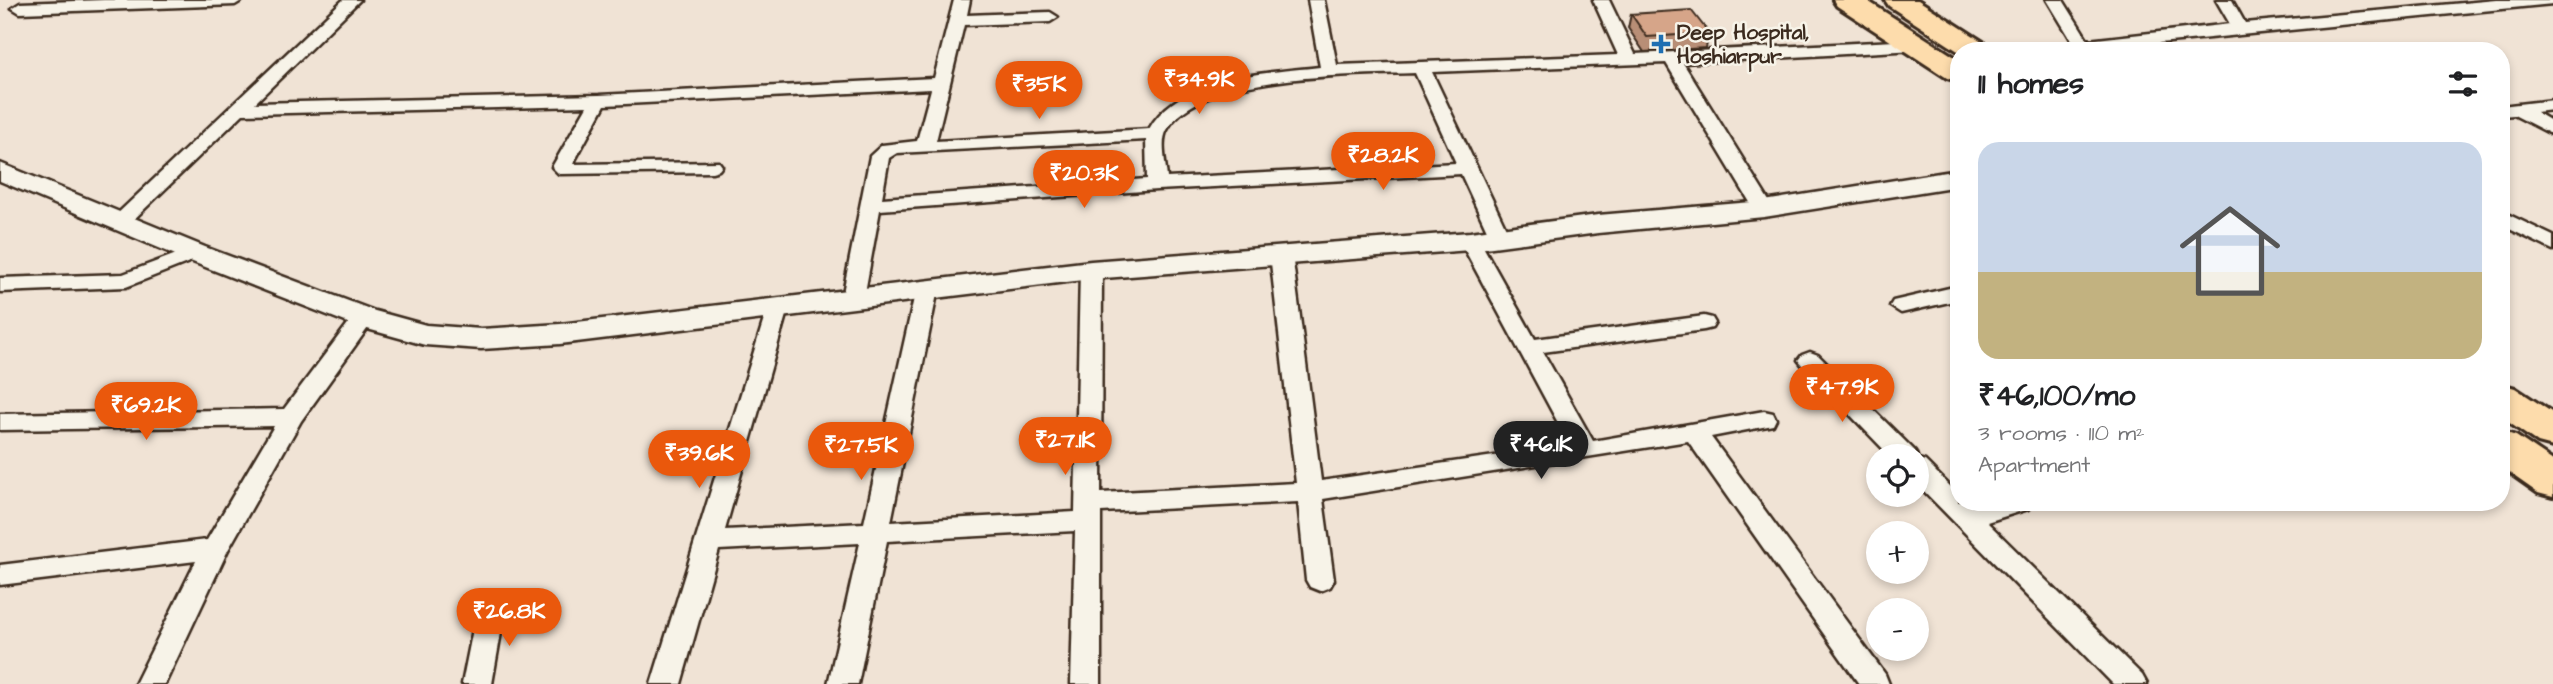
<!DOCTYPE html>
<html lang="en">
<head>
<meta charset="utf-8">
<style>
  :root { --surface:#fff; --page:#f2f2f2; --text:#202124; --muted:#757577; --line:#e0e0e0; --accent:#ea580c }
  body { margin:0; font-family:"Architects Daughter",sans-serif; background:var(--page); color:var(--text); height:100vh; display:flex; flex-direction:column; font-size:26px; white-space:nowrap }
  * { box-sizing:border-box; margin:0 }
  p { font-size:23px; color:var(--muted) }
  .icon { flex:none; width:38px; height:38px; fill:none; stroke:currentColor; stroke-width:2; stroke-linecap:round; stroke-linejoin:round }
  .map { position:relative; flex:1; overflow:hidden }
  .details { position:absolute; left:1950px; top:42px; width:560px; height:469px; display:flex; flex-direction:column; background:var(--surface); border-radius:28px; box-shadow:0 4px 10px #0003 }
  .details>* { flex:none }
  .fabs { position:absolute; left:1866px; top:444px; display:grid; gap:14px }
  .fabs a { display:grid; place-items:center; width:63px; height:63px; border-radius:50%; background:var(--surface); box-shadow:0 4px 10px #0003; font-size:35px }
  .price { position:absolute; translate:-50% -60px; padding:0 16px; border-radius:24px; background:var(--accent); color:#fff; font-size:23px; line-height:46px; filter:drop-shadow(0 2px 4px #0008) }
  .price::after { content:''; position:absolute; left:50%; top:42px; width:21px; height:16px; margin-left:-10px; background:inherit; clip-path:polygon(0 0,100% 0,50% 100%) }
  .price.current { background:#222; color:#fff }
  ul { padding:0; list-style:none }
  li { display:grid; align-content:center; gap:14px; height:371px; padding:0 28px }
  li+li { border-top:2px solid var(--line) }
  li span { display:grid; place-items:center; height:217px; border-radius:21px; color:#555 }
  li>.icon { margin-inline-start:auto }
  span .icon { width:126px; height:126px; fill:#fffc; stroke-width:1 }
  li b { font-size:30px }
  h2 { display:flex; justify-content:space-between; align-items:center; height:84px; padding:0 28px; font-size:30px }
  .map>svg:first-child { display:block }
</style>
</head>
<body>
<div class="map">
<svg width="2553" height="684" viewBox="0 0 2553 684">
  <rect width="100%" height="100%" fill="#f0e3d5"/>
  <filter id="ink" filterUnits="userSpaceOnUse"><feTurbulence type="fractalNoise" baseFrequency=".0143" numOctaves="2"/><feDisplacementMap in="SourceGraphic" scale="14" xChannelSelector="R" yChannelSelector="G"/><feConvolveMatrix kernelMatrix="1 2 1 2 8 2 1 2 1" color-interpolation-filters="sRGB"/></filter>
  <g filter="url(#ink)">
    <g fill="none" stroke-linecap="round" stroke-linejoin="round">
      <defs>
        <g id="street">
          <path d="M104,0H243L235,5L20,13L12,8L20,3Z"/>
          <path d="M343,0H360L255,103L599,95L934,78L954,0H970L967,15L1050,12L1058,17L1050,22L964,25L936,141L1149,129C1178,76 1266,73 1320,67L1308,0H1324L1337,65L1618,55L1593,0H1609L1635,54L1916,40L1925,45L1916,50L1683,63L1774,209L1764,215L1754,209L1666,63L1432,72L1510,237L1500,243L1490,237L1461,174L1157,190L880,210L864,298L853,305L845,303L842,298L870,156L882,145L917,141L931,89L605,105L573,164L719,162L722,166L719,170L712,172L559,174L552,167L587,106L243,114L128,225H114L111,221L114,217ZM1415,73L1456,163L1167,178C1166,164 1160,142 1167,130C1196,73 1358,75 1415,73ZM1146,140L1147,179L882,198L889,158L897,153Z"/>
          <path d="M2047,0H2063L2088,40L2230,24L2216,0H2232L2245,23L2496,0H2553V4L2078,51Z"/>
          <path d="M2553,100V110L2536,112L2553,122V135L2514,115L2501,116V106Z"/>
          <path d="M2501,211L2553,236V250L2501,225Z"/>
          <path d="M1470,235L1480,241L1535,339L1704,316L1712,318L1715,323L1712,328L1704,330L1543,352L1593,441L1764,411L1773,413L1776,419L1773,425L1711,437L1885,674L1889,684H1859L1688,441L1323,499L1334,580L1330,587L1320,591L1310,587L1306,580L1298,502L1101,512V684H1071L1075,531L887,541L858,684H828L860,543L719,550L681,684H651L769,303L777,301L788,308L725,530L864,523L916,289L927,282L938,289L891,522L1075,512L1080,270L1091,264L1102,270L1101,493L1296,483L1270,254L1281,248L1292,254L1321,481L1570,445L1460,241Z"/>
          <path d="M195,247L202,249L206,253L202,257L126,287L0,292V278L123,274Z"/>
          <path d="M1958,286V300L1901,313L1890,306L1893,301Z"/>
          <path d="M364,311L372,313L375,318L301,421L228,550L165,684H135L196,561L0,585V565L207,540L274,426L0,430V414L284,409L356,313Z"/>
          <path d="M1810,352L1818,355L1915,451L1918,459L1925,461L1958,494V502H1967L1972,507L1987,502H2032L2028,509L1987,522L2142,675L2147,684H2113L1916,483V457H1891L1802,365L1798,360L1802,355Z"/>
          <path d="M492,593L502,596L506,604L492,684H462L478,604L482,596Z"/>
        </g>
        <path id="secondary" d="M0,163L205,247L375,311L426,325L481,329L560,324L1091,261L1470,232L1598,215L1764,201L1958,170V186L1764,217L1598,233L1470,250L1091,279L560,344L481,349L425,345L353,325L185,259L0,181Z"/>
        <g id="highway">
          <path d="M1833,0H1866L1958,59V81L1947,78L1837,6Z"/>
          <path d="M1885,0H1918L1988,45L1992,51H1958L1889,6Z"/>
          <path d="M2501,384L2515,388L2553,413V447L2538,443L2501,417Z"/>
          <path d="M2501,431L2516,436L2553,461V497L2538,493L2501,467Z"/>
        </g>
      </defs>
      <use href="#street" stroke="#3b2a1e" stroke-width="5"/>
      <use href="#secondary" stroke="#3b2a1e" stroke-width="5"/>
      <use href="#highway" stroke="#3b2a1e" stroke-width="6"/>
      <use href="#street" fill="#f7f3e8" fill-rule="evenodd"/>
      <use href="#secondary" fill="#f7f3e8" fill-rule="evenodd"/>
      <use href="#highway" fill="#fddcac" fill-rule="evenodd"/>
    </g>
    <path fill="#b88e76" stroke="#3b2a1e" stroke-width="2" d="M1631,14L1709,33L1706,48L1644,52L1628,28Z"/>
    <path fill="#d6a589" stroke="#3b2a1e" stroke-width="2" d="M1691,10L1709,33L1647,37L1631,14Z"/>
  </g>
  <path fill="#1f6fb2" stroke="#f7f3e8" stroke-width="2.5" d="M1657.5 33.5h7v7h7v7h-7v7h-7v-7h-7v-7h7z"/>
  <g text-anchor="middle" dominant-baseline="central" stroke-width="5" stroke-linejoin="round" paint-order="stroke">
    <g font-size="21" font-weight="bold" fill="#3b2a1e" stroke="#f7f3e8" text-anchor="start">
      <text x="1677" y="32">Deep Hospital,<tspan x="1677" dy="24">Hoshiarpur</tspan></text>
    </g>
  </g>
</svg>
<div class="fabs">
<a><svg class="icon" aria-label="locate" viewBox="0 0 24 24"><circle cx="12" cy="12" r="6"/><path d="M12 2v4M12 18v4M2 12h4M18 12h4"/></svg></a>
<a>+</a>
<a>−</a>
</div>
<b class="price" style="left:1199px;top:116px">₹34.9K</b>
<b class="price" style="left:1039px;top:121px">₹35K</b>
<b class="price" style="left:1383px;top:192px">₹28.2K</b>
<b class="price" style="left:1084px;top:210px">₹20.3K</b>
<b class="price" style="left:1842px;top:424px">₹47.9K</b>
<b class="price" style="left:146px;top:442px">₹69.2K</b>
<b class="price" style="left:1065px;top:477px">₹27.1K</b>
<b class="price current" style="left:1541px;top:481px">₹46.1K</b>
<b class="price" style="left:861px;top:482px">₹27.5K</b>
<b class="price" style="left:699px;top:490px">₹39.6K</b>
<b class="price" style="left:509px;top:648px">₹26.8K</b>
<section class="details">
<h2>11 homes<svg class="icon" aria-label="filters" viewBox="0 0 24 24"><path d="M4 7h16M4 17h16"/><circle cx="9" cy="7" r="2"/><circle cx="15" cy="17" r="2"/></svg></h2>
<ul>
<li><span style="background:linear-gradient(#c9d6e8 60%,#c2b280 0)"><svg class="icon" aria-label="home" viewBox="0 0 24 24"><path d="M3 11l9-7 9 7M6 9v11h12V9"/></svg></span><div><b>₹46,100/mo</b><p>3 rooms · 110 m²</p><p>Apartment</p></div></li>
</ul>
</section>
</div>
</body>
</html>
